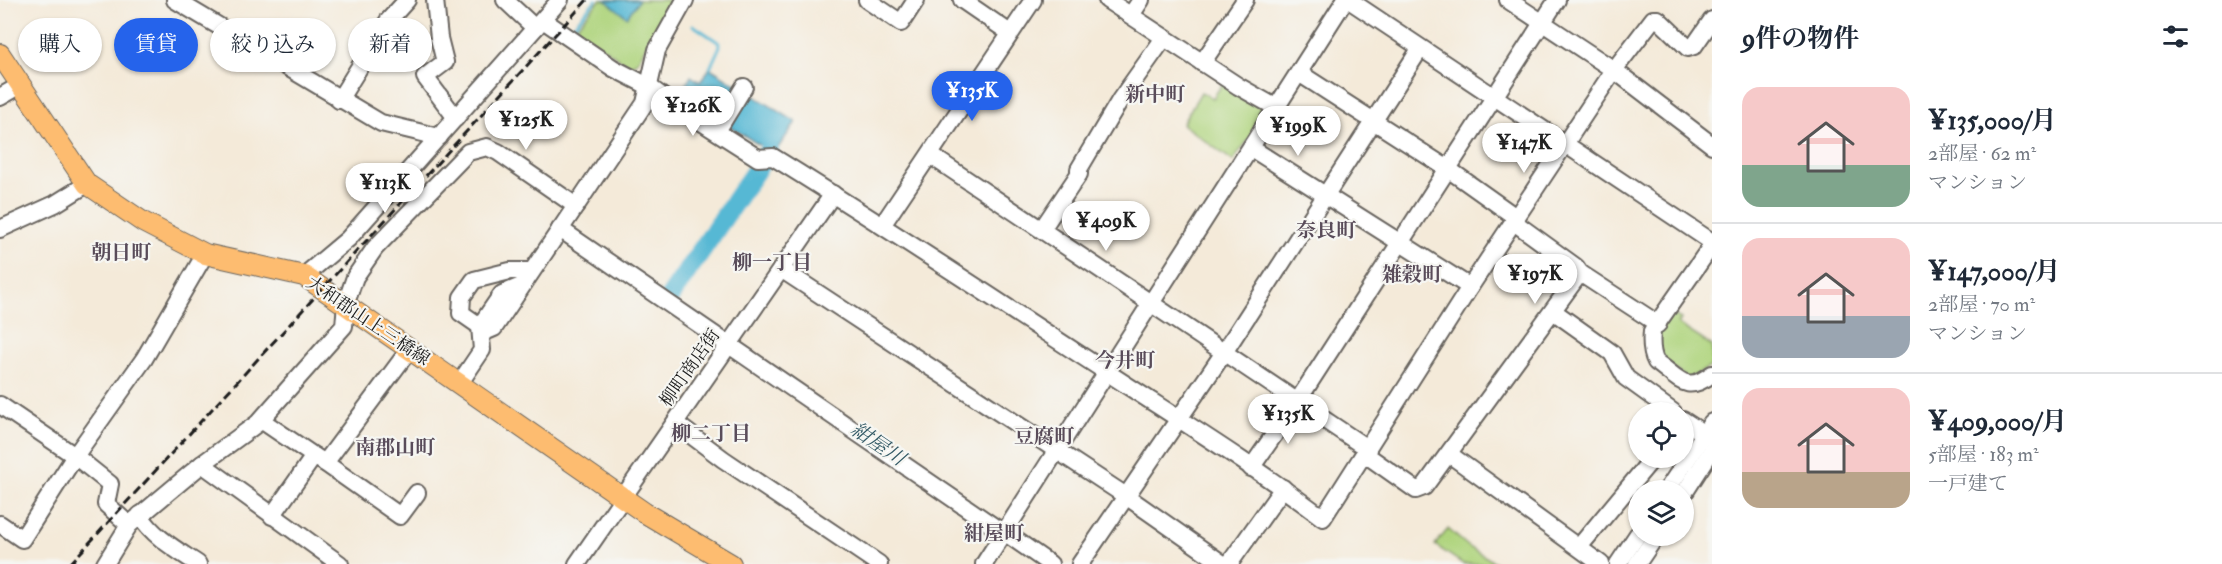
<!DOCTYPE html>
<html lang="ja">
<head>
<meta charset="utf-8">
<style>
  :root { --surface:#fff; --page:#f2f2f3; --text:#1f2937; --muted:#747a83; --line:#e0e1e3; --accent:#2563eb }
  body { margin:0; font-family:"IM FELL Double Pica","Noto Serif JP",serif; background:var(--page); color:var(--text); height:100vh; display:flex; flex-direction:column; font-size:22px; white-space:nowrap }
  * { box-sizing:border-box; margin:0 }
  p { font-size:20px; color:var(--muted) }
  .icon { flex:none; width:33px; height:33px; fill:none; stroke:currentColor; stroke-width:2; stroke-linecap:round; stroke-linejoin:round }
  .map { position:relative; flex:1; overflow:hidden }
  .details { display:flex; flex-direction:column; background:var(--surface); width:510px }
  .details>* { flex:none }
  .guide { position:absolute; left:18px; top:18px; width:570px; height:54px; display:flex; gap:12px }
  .controls { position:absolute; left:1628px; top:402px; display:grid; gap:12px }
  .controls a { display:grid; place-items:center; width:66px; height:66px; border-radius:50%; background:var(--surface); box-shadow:0 2px 4px #0004; font-size:30px }
  .price { position:absolute; translate:-50% -51px; padding:0 14px; border-radius:21px; background:#fff; color:#222; font-size:20px; line-height:39px; filter:drop-shadow(0 2px 3px #0008) }
  .price::after { content:''; position:absolute; left:50%; top:36px; width:18px; height:14px; margin-left:-9px; background:inherit; clip-path:polygon(0 0,100% 0,50% 100%) }
  .price.active { background:var(--accent); color:#fff }
  ul { padding:0; list-style:none }
  li { display:flex; align-items:center; gap:18px; height:150px; padding:0 30px }
  li+li { border-top:2px solid var(--line) }
  li span { display:grid; place-items:center; flex:none; width:168px; height:120px; border-radius:18px; color:#555 }
  li>.icon { margin-inline-start:auto }
  span .icon { width:72px; height:72px; fill:#fffc; stroke-width:1 }
  li b { font-size:26px }
  h2 { display:flex; justify-content:space-between; align-items:center; height:72px; padding:0 30px; font-size:26px }
  .chip { padding:0 21px; border-radius:27px; background:var(--surface); box-shadow:0 2px 4px #0004; font-size:21px; line-height:54px }
  .chip.active { background:var(--accent); color:#fff }
  main { display:flex; flex:1; min-height:0 }
  .map>svg:first-child { display:block }
</style>
</head>
<body>
<main>
<div class="map">
<svg width="1712" height="564" viewBox="0 0 1712 564">
  <rect width="100%" height="100%" fill="#f6f6f2"/>
  <filter id="ink" filterUnits="userSpaceOnUse"><feTurbulence type="fractalNoise" baseFrequency=".0167" numOctaves="2"/><feDisplacementMap in="SourceGraphic" scale="12" xChannelSelector="R" yChannelSelector="G"/><feConvolveMatrix kernelMatrix="1 2 1 2 8 2 1 2 1" color-interpolation-filters="sRGB"/></filter>
  <filter id="wash" filterUnits="userSpaceOnUse"><feTurbulence type="fractalNoise" baseFrequency=".008" numOctaves="4" result="noise"/><feDisplacementMap in="SourceGraphic" scale="24" xChannelSelector="R" yChannelSelector="G"/><feGaussianBlur stdDeviation="1.35" result="paint"/><feColorMatrix in="noise" values="0 0 0 0 0 0 0 0 0 0 0 0 0 0 0 0 0 1.4 0 .05"/><feComposite in="paint" operator="in"/></filter>
  <g filter="url(#wash)">
    <rect width="100%" height="100%" fill="#f4ead9"/>
    <g fill="#afd47d" stroke="#66784c" stroke-width="1.5">
      <path d="M600,0H673L637,62L630,66L575,28Z"/>
      <path d="M1223,83L1272,107L1233,161L1182,124L1201,92L1213,98Z"/>
      <path d="M1671,313L1681,319L1678,324L1712,346V366L1688,379L1660,358L1658,334Z"/>
      <path d="M1448,529L1469,547L1498,564H1463L1435,545Z"/>
    </g>
    <g fill="#56b8d4" stroke="#396a78" stroke-width="1.5">
      <path d="M605,0H639L627,17Z"/>
      <path d="M710,68L796,122L778,148L772,153L680,95L691,76L700,82Z"/>
    </g>
    <g fill="none" stroke-linecap="round" stroke-linejoin="round">
      <g stroke="#56b8d4" stroke-width="3">
        <path d="M693,25L718,42L720,46L710,68"/>
        <path d="M572,27L596,0"/>
      </g>
      <path stroke="#56b8d4" stroke-width="20" d="M669,298L769,151"/>
    </g>
  </g>
  <g filter="url(#ink)">
    <g fill="none" stroke-linecap="round" stroke-linejoin="round">
      <defs>
        <g id="minor">
          <path d="M175,0L381,123L439,137"/>
          <path d="M435,0L439,38L445,62L425,77L456,118"/>
          <path d="M505,0L535,28"/>
          <path d="M867,0L901,23L916,0"/>
          <path d="M962,0L1010,33"/>
          <path d="M1107,0L1238,86L1277,108"/>
          <path d="M1349,0L1712,242"/>
          <path d="M1508,0L1614,70L1712,145"/>
          <path d="M1131,15L1141,0"/>
          <path d="M543,20L613,68L648,86L670,102L758,158L773,157C885,226 994,299 1105,371C1178,419 1253,465 1323,518L1470,287L1614,70L1653,19H1658L1688,48L1694,46L1712,20"/>
          <path d="M1202,63L1245,0"/>
          <path d="M1299,73L1448,169L1517,218"/>
          <path d="M0,97L21,85"/>
          <path d="M339,100L388,21L407,0"/>
          <path d="M717,131L744,87"/>
          <path d="M1251,148L1470,287"/>
          <path d="M930,155L1368,449"/>
          <path d="M1514,222L1576,267L1580,273"/>
          <path d="M883,224L1033,0"/>
          <path d="M0,229L55,204L87,184"/>
          <path d="M560,229L996,528L1005,530L1010,536L1050,564"/>
          <path d="M1042,229L1079,174V169L1120,100L1164,38"/>
          <path d="M1712,245L1652,331C1651,342 1651,353 1656,362C1680,379 1686,394 1712,374"/>
          <path d="M781,269L1126,496L1223,564"/>
          <path d="M532,271H510L474,280L462,297L461,313L487,331L494,328L645,103L657,50L685,0"/>
          <path d="M304,276L348,239L560,0"/>
          <path d="M1553,311L1612,353L1626,378L1673,412"/>
          <path d="M459,384L482,350L480,326L502,294L521,286"/>
          <path d="M0,405L75,456L110,484L106,504L129,525"/>
          <path d="M261,420L314,456"/>
          <path d="M1683,420L1712,439"/>
          <path d="M675,423L723,459L879,564"/>
          <path d="M1365,454L1416,490L1424,487L1580,273L1658,324"/>
          <path d="M1449,454L1601,564"/>
          <path d="M325,463L400,516L417,493"/>
          <path d="M202,464L340,564"/>
          <path d="M1251,468L1297,402L1557,0"/>
          <path d="M1667,490L1712,422"/>
          <path d="M1683,495L1712,450"/>
          <path d="M140,515C153,537 177,550 198,564"/>
          <path d="M272,516L314,456L325,463L409,350"/>
          <path d="M0,524L22,539L75,456L144,359L205,254"/>
          <path d="M1579,547L1653,458"/>
          <path d="M105,564L129,525L202,464L258,423L344,326L346,303L355,277L375,248L468,152L487,147L498,152L576,206"/>
          <path d="M577,564L833,194"/>
          <path d="M984,564L1345,0"/>
          <path d="M1080,564L1223,354L1420,49"/>
          <path d="M1229,564L1283,488"/>
          <path d="M1618,564L1638,534"/>
          <path d="M1637,564L1656,536"/>
        </g>
        <path id="major" d="M0,54L87,184L143,222L205,254L304,276L645,513L731,564"/>
      </defs>
      <use href="#minor" stroke="#68645e" stroke-width="20"/>
      <use href="#major" stroke="#68645e" stroke-width="22"/>
      <use href="#minor" stroke="#fff" stroke-width="16"/>
      <use href="#major" stroke="#fdbc6f" stroke-width="20"/>
      <path stroke="#1c1c1c" stroke-width="3" stroke-dasharray="9 4.5" stroke-linecap="butt" d="M70,564L587,0"/>
    </g>
  </g>
  <g text-anchor="middle" dominant-baseline="central" stroke-width="4.5" stroke-linejoin="round" paint-order="stroke">
    <g font-size="18" fill="#1c1c1c" stroke="#f6f6f2">
      <text transform="translate(368 321) rotate(34)">大和郡山上三橋線</text>
      <text transform="translate(690 368) rotate(-55)">柳町商店街</text>
    </g>
    <g font-size="20" font-weight="bold" fill="#594c5a" stroke="#f6f6f2">
      <text x="1155" y="94">新中町</text>
      <text x="1326" y="230">奈良町</text>
      <text x="121" y="252">朝日町</text>
      <text x="772" y="262">柳一丁目</text>
      <text x="1412" y="274">雑穀町</text>
      <text x="1125" y="360">今井町</text>
      <text x="711" y="433">柳二丁目</text>
      <text x="1044" y="436">豆腐町</text>
      <text x="395" y="447">南郡山町</text>
      <text x="994" y="533">紺屋町</text>
    </g>
    <g font-size="20" font-style="italic" fill="#335a66" stroke="#f6f6f2">
      <text transform="translate(878 444) rotate(34)">紺屋川</text>
    </g>
  </g>
</svg>
<div class="controls">
<a><svg class="icon" aria-label="locate" viewBox="0 0 24 24"><circle cx="12" cy="12" r="6"/><path d="M12 2v4M12 18v4M2 12h4M18 12h4"/></svg></a>
<a><svg class="icon" aria-label="layers" viewBox="0 0 24 24"><path d="M12 4l9 5-9 5-9-5zM3 14l9 5 9-5"/></svg></a>
</div>
<b class="price active" style="left:972px;top:122px">¥135K</b>
<b class="price" style="left:693px;top:137px">¥126K</b>
<b class="price" style="left:526px;top:151px">¥125K</b>
<b class="price" style="left:1298px;top:157px">¥199K</b>
<b class="price" style="left:1524px;top:174px">¥147K</b>
<b class="price" style="left:385px;top:214px">¥113K</b>
<b class="price" style="left:1106px;top:252px">¥409K</b>
<b class="price" style="left:1535px;top:305px">¥197K</b>
<b class="price" style="left:1288px;top:445px">¥135K</b>
<div class="guide">
<a class="chip">購入</a>
<a class="chip active">賃貸</a>
<a class="chip">絞り込み</a>
<a class="chip">新着</a>
</div>
</div>
<section class="details">
<h2>9件の物件<svg class="icon" aria-label="filters" viewBox="0 0 24 24"><path d="M4 7h16M4 17h16"/><circle cx="9" cy="7" r="2"/><circle cx="15" cy="17" r="2"/></svg></h2>
<ul>
<li><span style="background:linear-gradient(#f6c9c9 65%,#7fa58c 0)"><svg class="icon" aria-label="home" viewBox="0 0 24 24"><path d="M3 11l9-7 9 7M6 9v11h12V9"/></svg></span><div><b>¥135,000/月</b><p>2部屋 · 62 m²</p><p>マンション</p></div></li>
<li><span style="background:linear-gradient(#f6c9c9 65%,#9aa5b1 0)"><svg class="icon" aria-label="home" viewBox="0 0 24 24"><path d="M3 11l9-7 9 7M6 9v11h12V9"/></svg></span><div><b>¥147,000/月</b><p>2部屋 · 70 m²</p><p>マンション</p></div></li>
<li><span style="background:linear-gradient(#f6c9c9 70%,#b9a48a 0)"><svg class="icon" aria-label="home" viewBox="0 0 24 24"><path d="M3 11l9-7 9 7M6 9v11h12V9"/></svg></span><div><b>¥409,000/月</b><p>5部屋 · 183 m²</p><p>一戸建て</p></div></li>
</ul>
</section>
</main>
</body>
</html>
